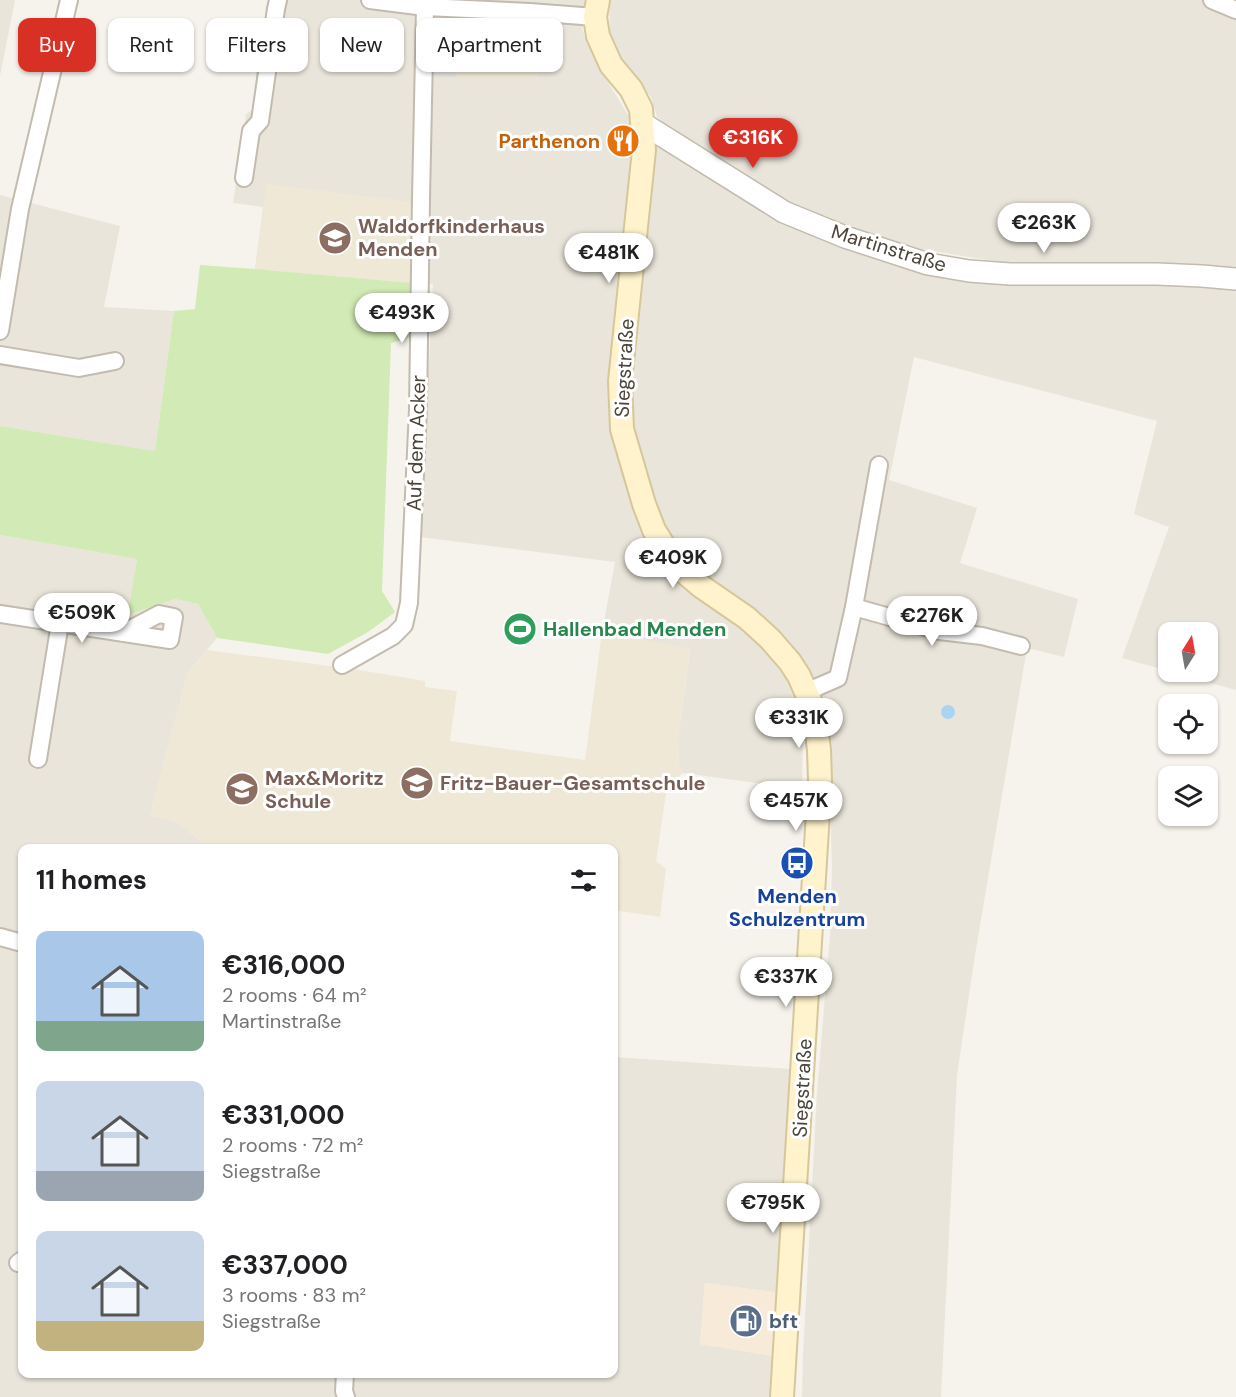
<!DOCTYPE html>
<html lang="en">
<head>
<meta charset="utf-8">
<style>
  :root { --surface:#fff; --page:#f6f6f6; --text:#202124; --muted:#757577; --accent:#d93025 }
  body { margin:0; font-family:"DM Sans",sans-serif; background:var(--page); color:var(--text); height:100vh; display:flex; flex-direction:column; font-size:22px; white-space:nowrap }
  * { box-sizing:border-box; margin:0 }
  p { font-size:20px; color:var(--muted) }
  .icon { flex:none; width:33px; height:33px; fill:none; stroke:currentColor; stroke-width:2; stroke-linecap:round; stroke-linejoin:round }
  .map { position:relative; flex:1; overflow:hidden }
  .sheet { position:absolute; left:18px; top:844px; width:600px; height:534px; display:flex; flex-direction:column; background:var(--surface); border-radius:12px; box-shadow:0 2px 4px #0004 }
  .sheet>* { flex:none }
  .guide { position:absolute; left:18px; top:18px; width:600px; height:54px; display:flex; gap:12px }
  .needle { width:39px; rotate:11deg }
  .controls { position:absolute; left:1158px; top:622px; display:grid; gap:12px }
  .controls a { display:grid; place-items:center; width:60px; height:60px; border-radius:12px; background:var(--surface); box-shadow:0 2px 4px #0004; font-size:30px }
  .price { position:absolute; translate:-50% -51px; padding:0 14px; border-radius:21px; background:#fff; color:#222; font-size:20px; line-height:39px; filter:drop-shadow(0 2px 3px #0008) }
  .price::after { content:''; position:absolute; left:50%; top:36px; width:18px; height:14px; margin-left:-9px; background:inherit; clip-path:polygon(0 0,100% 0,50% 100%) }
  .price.active { background:var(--accent); color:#fff }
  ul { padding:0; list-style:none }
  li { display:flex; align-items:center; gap:18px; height:150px; padding:0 18px }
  li span { display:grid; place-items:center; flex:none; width:168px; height:120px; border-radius:12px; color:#555 }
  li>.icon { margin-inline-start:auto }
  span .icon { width:72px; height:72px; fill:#fffc; stroke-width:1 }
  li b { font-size:26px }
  h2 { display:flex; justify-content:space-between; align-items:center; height:72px; padding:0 18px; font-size:26px }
  .tag { padding:0 21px; border-radius:12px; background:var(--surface); box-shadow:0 2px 4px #0004; font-size:21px; line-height:54px }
  .tag.active { background:var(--accent); color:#fff }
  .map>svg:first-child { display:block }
</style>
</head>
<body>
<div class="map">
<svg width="1236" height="1397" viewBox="0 0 1236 1397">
  <rect width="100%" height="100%" fill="#f6f3ec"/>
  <g fill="#eae5da">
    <path d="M0,0H15L0,76Z"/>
    <path d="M269,0H586L582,29L597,64L634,125L624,259L611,393L649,539L743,627L781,665L793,691L803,732L802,789L683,773L679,766L678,738L690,650L602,632L615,562L420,537L433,284L411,283L255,269L263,207L233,203L246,114L255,108Z"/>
    <path d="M609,0H1236V274L1011,264L921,249L811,214L766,192L667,126L657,117L651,97L622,59L610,31Z"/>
    <path d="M658,142L922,269L1187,279L1236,287V690L1171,672H1208V633H1168V671L1122,658L1169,527L1134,514L1157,421L914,357L889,480L977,508L960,563L1078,599L1064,657L1027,648L975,955L957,1075L941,1397H802L803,1355L817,1093L830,935L832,868L828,727L813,684L801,658L756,613L675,553L656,522L625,421L637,281Z"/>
    <path d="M0,195L120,226L104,307L174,311L155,451L0,426Z"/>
    <path d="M0,535L137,559L129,615L175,599L198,604L217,638L188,672L150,816L165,818L175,822L183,827L205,844L236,849H22V1374H614V1057L790,1069L780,1293L705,1283L700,1344L773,1356L770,1397H0Z"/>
  </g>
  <path fill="#f7ead8" d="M705,1283L780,1293L773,1356L700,1344Z"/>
  <g fill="#efe8d6">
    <path d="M457,24L534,25V57L539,58L538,78L456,77Z"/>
    <path d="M267,184L411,202V283L255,269Z"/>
    <path d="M602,632L690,649L678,738L679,766L683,773L667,787L656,861L666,869L660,917L614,910V849H236L205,844L183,827L175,822L165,818L150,816L188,672L207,650L353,669L425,681V687L457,691L450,741L585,760Z"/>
  </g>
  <path fill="#d2eab5" d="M200,265L255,269L411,283L410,337L391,343L382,591L395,612L368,632L328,654L217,638L198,604L175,599L128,615L137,559L0,535V426L155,451L174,311L195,309Z"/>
  <path fill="#e5e3e0" d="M439,24H457L456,77L432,75L435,26Z"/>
  <circle fill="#a9d4f2" cx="948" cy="712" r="7"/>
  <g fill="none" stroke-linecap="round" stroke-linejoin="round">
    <defs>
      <g id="minor">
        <path d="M370,0L425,7L530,12L595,17"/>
        <path d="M1212,0L1236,10"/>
        <path d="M244,178L251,131L260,121L276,9L278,0"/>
        <path d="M0,331L20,209L69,0"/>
        <path d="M0,355L79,368L115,361"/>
        <path d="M854,607L939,631L982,636L1021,646"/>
        <path d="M0,614C57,623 113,631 170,640L174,617L159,614L123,633"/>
        <path d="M342,665L393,636L404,625L409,603L418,409L421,199L425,7"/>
        <path d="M806,692L838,678L854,607L879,465"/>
        <path d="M38,759L60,623"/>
        <path d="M0,937L22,943"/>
        <path d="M18,1263L22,1260"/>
        <path d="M345,1374L344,1391L346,1397"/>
      </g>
      <path id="tertiary" d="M642,123L784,212L845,237L928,264L969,271L1010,274H1157L1202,276L1236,279"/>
      <path id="secondary" d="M598,0L595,17L598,36L611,65L631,89L641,109L644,150L620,381L622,429L644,504L654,530L669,554L683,571L702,587L747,618L770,639L790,662L799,676L814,710L819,750L820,780L782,1397"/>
    </defs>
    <use href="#minor" stroke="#c2bbae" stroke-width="20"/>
    <use href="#tertiary" stroke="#c2bbae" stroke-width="24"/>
    <use href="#secondary" stroke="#d6c79b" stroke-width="26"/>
    <use href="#minor" stroke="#fff" stroke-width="16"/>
    <use href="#tertiary" stroke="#fff" stroke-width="21"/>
    <use href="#secondary" stroke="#fff3cd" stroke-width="22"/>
  </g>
  <defs>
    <symbol id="restaurant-disc" viewBox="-11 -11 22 22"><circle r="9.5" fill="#e8710a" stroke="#fff"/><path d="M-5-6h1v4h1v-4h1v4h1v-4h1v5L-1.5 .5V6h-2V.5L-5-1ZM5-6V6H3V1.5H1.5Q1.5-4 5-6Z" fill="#fff"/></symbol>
    <symbol id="school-disc" viewBox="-11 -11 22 22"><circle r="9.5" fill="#8d6e63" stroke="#fff"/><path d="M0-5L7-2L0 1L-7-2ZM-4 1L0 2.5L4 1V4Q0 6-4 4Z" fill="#fff"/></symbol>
    <symbol id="stadium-disc" viewBox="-11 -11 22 22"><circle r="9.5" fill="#2e9e5b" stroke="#fff"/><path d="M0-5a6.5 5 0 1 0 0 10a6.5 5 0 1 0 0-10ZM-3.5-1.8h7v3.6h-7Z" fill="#fff"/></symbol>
    <symbol id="bus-disc" viewBox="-11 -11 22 22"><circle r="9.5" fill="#1a4fb4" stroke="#fff"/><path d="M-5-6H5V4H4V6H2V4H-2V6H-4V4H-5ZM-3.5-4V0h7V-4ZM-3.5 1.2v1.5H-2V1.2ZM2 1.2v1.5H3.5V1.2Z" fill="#fff"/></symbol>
    <symbol id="fuel-disc" viewBox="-11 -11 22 22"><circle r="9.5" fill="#5c6f8a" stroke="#fff"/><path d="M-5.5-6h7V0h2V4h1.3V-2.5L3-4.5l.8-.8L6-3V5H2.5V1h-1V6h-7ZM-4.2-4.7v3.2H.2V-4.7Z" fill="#fff"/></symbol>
  </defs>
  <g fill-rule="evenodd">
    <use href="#restaurant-disc" x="604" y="122" width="38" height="38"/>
    <use href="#school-disc" x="316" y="219" width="38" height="38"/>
    <use href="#stadium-disc" x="501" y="610" width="38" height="38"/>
    <use href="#school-disc" x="398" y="764" width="38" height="38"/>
    <use href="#school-disc" x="223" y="770" width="38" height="38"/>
    <use href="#bus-disc" x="778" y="844" width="38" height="38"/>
    <use href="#fuel-disc" x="727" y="1302" width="38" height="38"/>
  </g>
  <g text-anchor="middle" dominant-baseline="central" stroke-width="6" stroke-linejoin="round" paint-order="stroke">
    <g font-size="20" font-weight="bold" fill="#c56008" stroke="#fff" text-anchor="end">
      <text x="600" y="141">Parthenon</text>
    </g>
    <g font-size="20" font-weight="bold" fill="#785e54" stroke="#fff" text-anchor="start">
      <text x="358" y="226">Waldorfkinderhaus<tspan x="358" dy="23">Menden</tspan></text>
      <text x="265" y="778">Max&amp;Moritz<tspan x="265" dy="23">Schule</tspan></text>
      <text x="440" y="783">Fritz-Bauer-Gesamtschule</text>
    </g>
    <g font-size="20" fill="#4b4439" stroke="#fff">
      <text transform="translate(889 248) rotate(17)">Martinstraße</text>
      <text transform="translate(624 368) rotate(-87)">Siegstraße</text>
      <text transform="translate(416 443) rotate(-88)">Auf dem Acker</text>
      <text transform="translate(802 1088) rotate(-87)">Siegstraße</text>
    </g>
    <g font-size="20" font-weight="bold" fill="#27864d" stroke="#fff" text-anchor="start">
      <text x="543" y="629">Hallenbad Menden</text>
    </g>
    <g font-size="20" font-weight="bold" fill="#164399" stroke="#fff">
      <text x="797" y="896">Menden<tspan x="797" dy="23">Schulzentrum</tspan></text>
    </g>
    <g font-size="20" font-weight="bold" fill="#4e5e75" stroke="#fff" text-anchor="start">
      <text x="769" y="1321">bft</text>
    </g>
  </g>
</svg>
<div class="controls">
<a><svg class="needle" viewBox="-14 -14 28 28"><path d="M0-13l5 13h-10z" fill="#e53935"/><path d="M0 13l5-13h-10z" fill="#757577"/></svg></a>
<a><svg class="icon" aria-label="locate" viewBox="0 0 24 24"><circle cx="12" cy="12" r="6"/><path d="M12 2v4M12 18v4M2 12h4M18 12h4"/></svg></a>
<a><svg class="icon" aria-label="layers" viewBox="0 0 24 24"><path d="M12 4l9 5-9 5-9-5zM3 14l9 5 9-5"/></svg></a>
</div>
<b class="price active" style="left:753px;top:169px">€316K</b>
<b class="price" style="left:1044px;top:254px">€263K</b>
<b class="price" style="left:609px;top:284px">€481K</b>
<b class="price" style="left:402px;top:344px">€493K</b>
<b class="price" style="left:673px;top:589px">€409K</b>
<b class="price" style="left:82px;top:644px">€509K</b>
<b class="price" style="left:932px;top:647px">€276K</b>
<b class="price" style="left:799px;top:749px">€331K</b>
<b class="price" style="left:796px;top:832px">€457K</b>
<b class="price" style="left:786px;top:1008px">€337K</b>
<b class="price" style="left:773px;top:1234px">€795K</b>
<div class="guide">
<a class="tag active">Buy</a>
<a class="tag">Rent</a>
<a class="tag">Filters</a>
<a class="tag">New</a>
<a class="tag">Apartment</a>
</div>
<section class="sheet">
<h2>11 homes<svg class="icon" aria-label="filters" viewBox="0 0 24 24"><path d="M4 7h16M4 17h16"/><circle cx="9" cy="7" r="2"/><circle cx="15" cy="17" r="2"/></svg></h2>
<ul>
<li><span style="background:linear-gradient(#a9c7e8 75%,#7fa58c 0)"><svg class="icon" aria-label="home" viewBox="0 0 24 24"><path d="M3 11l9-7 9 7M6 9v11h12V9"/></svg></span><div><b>€316,000</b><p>2 rooms · 64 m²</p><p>Martinstraße</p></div></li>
<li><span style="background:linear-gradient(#c9d6e8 75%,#9aa5b1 0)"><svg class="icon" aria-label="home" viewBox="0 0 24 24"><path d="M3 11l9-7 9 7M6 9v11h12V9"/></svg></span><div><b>€331,000</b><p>2 rooms · 72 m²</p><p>Siegstraße</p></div></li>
<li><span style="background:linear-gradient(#c9d6e8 75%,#c2b280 0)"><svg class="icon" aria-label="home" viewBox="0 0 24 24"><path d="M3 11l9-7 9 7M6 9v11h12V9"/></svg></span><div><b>€337,000</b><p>3 rooms · 83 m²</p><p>Siegstraße</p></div></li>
</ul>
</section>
</div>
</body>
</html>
